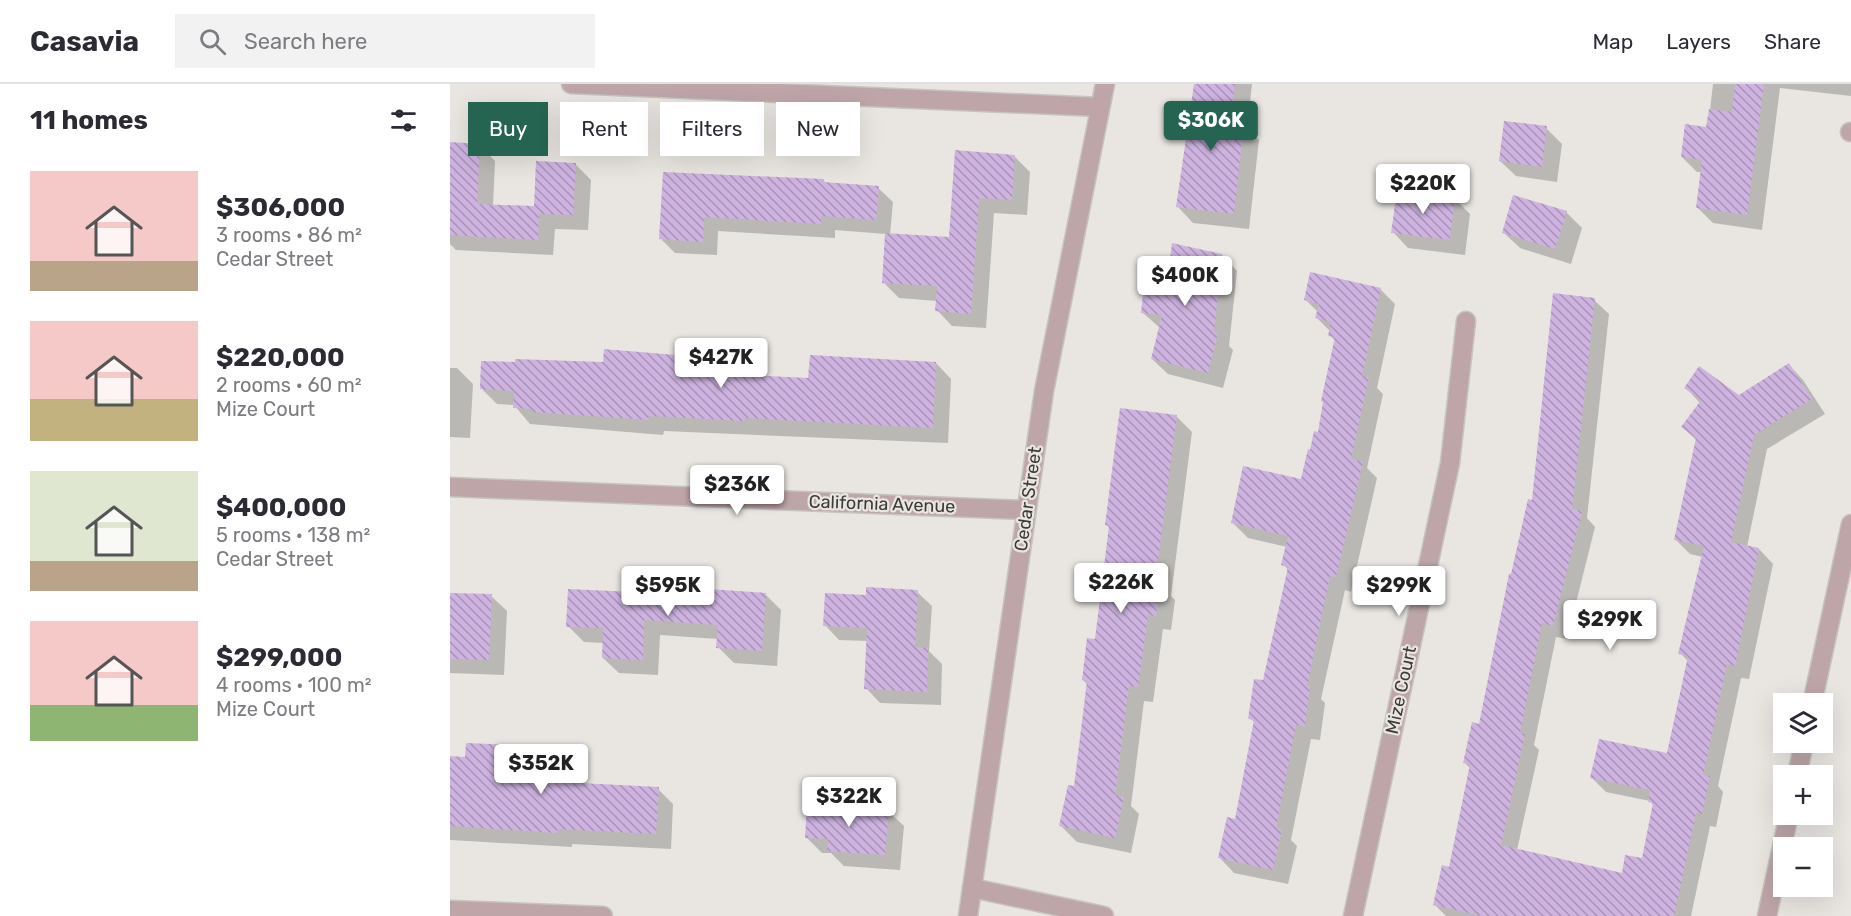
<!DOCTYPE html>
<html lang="en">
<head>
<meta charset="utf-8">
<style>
  :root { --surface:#fff; --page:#f2f2f3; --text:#2b2b33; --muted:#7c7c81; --line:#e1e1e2; --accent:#256451 }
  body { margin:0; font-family:Rubik,sans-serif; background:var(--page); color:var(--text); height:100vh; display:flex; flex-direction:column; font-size:22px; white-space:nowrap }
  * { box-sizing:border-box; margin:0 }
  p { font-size:20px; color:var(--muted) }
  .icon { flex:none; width:33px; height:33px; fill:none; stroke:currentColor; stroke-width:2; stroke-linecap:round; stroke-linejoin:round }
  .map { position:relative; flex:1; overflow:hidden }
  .drawer { display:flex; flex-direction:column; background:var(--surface); width:450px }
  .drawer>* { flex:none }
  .hud { position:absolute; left:18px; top:18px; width:570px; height:54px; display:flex; gap:12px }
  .buttons { position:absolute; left:1323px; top:609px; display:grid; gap:12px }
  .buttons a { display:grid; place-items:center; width:60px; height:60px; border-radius:0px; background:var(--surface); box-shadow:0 6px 24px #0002; font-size:30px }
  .price { position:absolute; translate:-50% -51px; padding:0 14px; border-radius:6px; background:#fff; color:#222; font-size:20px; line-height:39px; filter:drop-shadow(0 2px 3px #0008) }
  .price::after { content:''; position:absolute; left:50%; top:36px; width:18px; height:14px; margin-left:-9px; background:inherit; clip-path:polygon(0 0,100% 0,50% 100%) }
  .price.on { background:var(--accent); color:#fff }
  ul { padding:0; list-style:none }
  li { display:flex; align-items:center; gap:18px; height:150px; padding:0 30px }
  li span { display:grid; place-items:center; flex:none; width:168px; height:120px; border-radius:0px; color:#555 }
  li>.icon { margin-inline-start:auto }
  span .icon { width:72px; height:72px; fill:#fffc; stroke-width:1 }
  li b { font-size:26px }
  h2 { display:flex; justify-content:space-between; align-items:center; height:72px; padding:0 30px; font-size:26px }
  .tag { padding:0 21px; border-radius:0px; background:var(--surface); box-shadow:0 6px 24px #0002; font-size:21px; line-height:54px }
  .tag.on { background:var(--accent); color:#fff }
  header { display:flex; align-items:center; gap:36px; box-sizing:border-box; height:84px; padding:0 30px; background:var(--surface); border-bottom:2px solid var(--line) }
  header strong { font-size:28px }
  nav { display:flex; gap:33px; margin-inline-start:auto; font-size:21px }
  .search { width:420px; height:54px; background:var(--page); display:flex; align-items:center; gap:15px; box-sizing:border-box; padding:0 21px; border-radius:0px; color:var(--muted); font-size:22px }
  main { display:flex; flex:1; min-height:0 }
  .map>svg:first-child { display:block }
</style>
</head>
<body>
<header>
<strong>Casavia</strong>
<div class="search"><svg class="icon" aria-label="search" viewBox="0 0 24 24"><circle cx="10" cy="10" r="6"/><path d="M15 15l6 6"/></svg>Search here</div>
<nav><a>Map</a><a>Layers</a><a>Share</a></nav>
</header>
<main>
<section class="drawer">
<h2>11 homes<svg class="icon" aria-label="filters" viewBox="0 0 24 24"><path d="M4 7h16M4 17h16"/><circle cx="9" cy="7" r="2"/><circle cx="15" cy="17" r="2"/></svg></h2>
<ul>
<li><span style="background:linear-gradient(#f6c9c9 75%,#b9a48a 0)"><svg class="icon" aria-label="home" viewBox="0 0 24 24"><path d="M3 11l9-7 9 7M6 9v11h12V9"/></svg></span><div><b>$306,000</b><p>3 rooms · 86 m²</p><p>Cedar Street</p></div></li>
<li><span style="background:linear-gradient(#f6c9c9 65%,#c2b280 0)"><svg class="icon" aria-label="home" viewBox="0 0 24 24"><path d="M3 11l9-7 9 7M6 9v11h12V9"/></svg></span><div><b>$220,000</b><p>2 rooms · 60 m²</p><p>Mize Court</p></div></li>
<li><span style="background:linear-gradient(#dfe7d0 75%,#b9a48a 0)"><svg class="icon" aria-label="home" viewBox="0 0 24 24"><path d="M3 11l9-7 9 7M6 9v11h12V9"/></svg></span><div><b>$400,000</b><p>5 rooms · 138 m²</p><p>Cedar Street</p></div></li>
<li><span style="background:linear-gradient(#f6c9c9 70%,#8fb573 0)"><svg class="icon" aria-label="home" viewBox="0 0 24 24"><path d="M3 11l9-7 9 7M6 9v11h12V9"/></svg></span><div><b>$299,000</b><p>4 rooms · 100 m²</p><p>Mize Court</p></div></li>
</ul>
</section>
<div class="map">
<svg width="1401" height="832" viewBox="0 0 1401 832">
  <defs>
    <pattern id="building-back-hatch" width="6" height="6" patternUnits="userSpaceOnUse" patternTransform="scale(1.5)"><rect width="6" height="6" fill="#ceb3e0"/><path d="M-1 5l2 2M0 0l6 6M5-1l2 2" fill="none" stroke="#a893b7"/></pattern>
  </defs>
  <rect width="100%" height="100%" fill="#e9e6e1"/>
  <g fill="#0003">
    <path d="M745,0H802L797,44L809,56L799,145L743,139L728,123Z"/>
    <path d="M1263,0H1401V12L1330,4L1312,146L1263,139L1248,124L1252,88H1247L1232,73L1258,44Z"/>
    <path d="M1096,44L1112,60L1107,98L1066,92L1050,77Z"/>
    <path d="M0,60L29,61L45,77L43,122L86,123L125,80L141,96L138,146L105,145L103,171L6,166L0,160Z"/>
    <path d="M506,68L564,72L580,88L577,131L544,129L536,244L502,242L487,226V217L449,214L433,198L436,150L385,146V154L268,147L267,171L225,169L210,154L215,90L373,96L377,100L428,104L443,118L440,151L501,155Z"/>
    <path d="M1004,114L1020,130L1015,171L958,164L943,148Z"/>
    <path d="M1116,128L1132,144L1121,180L1070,164L1054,149Z"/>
    <path d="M772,171L787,187L779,262L783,266L773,304L718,290L702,275L710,244L692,228L720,185Z"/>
    <path d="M930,205L945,220L927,304L933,310L917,384L927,394L901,508L895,506L871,615L875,619L870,656L861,655L841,756L847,762L838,800L784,789L770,774L786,737L805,639L800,634L814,598L839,487L833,480L837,463L798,454L783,439L852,397L869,349L885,257L880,251V247L867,234L868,228L856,216Z"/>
    <path d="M1144,216L1159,230L1137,434L1145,443L1117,555L1106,553L1084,661L1089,666L1067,766L1173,790L1193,776L1204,722L1200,717L1156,708L1142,694L1219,671L1238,577L1230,569L1253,473L1240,470L1226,456L1247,357L1233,343L1250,319L1236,304L1289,313L1339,281L1353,296L1375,330L1317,365L1297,463L1309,465L1323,480L1299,595L1291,594L1268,702L1273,708L1266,743L1260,742L1241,832H996L985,821L1000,785L1021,685L1014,678L1031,642L1063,492Z"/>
    <path d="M297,278L312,293L360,296L486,279L501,295L498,359L214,347L213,351L80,340L64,321L47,320L32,305L154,280Z"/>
    <path d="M0,284H7L23,300L20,354L0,353Z"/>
    <path d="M726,332L742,348L721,512L725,516L721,546L713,545L703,618L694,617L681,722L689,730L681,769L627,758L611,742L625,704L638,601L633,596L646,557L660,445L656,440Z"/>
    <path d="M467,508L482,522L479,567L492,580L491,621L430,619L416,604L418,557L389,556L375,541L417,513Z"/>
    <path d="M0,510L41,512L57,527L54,591L0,589Z"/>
    <path d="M315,510L331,526L327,582L284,579L268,563V555L210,551L208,591L169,589L153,574L154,559L134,558L118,542L228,511Z"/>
    <path d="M111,665L126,680L125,700L208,705L223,720L221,765L122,760V763L0,756V673L17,674Z"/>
    <path d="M438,727L454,742L450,786L394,782L381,769H372L356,753Z"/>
  </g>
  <g fill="url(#building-back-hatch)">
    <path d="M744,0H785L781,37L794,39L784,130L726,123Z"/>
    <path d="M1285,0H1314L1297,131L1246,124L1252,76L1231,73L1235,40L1256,43L1259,25L1282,28Z"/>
    <path d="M1054,37L1097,42L1092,83L1049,77Z"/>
    <path d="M0,58L30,60L27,120L84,122L86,77L126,79L123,131L89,130L88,156L0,151Z"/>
    <path d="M505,66L565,71L562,116L529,114L521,230L485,227L487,202L432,199L435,149L499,153Z"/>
    <path d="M213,88L374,95L373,98L429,102L426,136L371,132V140L254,133L253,158L209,155Z"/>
    <path d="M947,106L1005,113L1000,156L941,149Z"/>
    <path d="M1063,111L1117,127L1105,165L1052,149Z"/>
    <path d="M722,159L772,170L764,248L768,249L758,289L701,275L712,231L691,229L696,181L719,184Z"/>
    <path d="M860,188L931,204L912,292L919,293L901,375L913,378L886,493L880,492L857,602H860L855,642L846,641L826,744L832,745L823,786L768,774L777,733L785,735L804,636L798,635L804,595L813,596L838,483L831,481L838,452L781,439L793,382L851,395L858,365L860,366L864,347L868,348L873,318L871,317L885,253L878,252L881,238L865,234L869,220L854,216Z"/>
    <path d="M1103,209L1145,214L1122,425L1132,427L1103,542L1092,539L1070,649L1075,650L1051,761L1172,789L1175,771L1192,774L1203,719L1198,718L1200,706L1140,694L1149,655L1217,669L1238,572L1228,570L1254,462L1224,456L1246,354L1231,343L1251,316L1234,304L1249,282L1289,311L1339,279L1362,315L1304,351L1281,458L1309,464L1285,582L1277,580L1253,691L1260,692L1252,730L1246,729L1224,832H1032L983,821L992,781L999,783L1020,680L1013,679L1022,638L1029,640L1059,490H1061L1078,415L1082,416Z"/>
    <path d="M154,265L297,277V291L358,294L360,271L486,278L483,344L294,334V337L199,332L198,336L82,328V325L63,324L64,307L30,305L31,277L65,278V275L153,278Z"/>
    <path d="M670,324L727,331L705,499H710L706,532L698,531L688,603L679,602L665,711L674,713L665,754L609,742L618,701L624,702L637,597L632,596L637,554L645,555L659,442L655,441Z"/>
    <path d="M227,503L316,509L312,567L266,564L268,541L194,536L193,576L152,574L153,544L116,543L118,505L227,510Z"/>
    <path d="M416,503L468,506L465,563L478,564L477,608L414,605L417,544L373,542L375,509L416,511Z"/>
    <path d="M0,509L42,510L39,576L0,575Z"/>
    <path d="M16,659L111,663L110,698L209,703L206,750L107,745V749L0,742V672L15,673Z"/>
    <path d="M357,720L439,725L435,771L377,767L378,755L355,754Z"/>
  </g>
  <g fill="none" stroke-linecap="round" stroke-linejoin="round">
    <defs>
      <path id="lane" d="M1400,48H1401"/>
      <g id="street">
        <path d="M121,0L650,23"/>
        <path d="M0,403L576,426"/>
        <path d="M1362,620L1401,440"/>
        <path d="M1347,692L1354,658"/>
        <path d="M522,804L654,832"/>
        <path d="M0,826L153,832"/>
        <path d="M518,832L594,307L655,0"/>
        <path d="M903,832L1000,379L1016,237"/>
        <path d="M1317,832L1339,730"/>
      </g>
    </defs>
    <use href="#lane" stroke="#c6c4bf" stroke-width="21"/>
    <use href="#street" stroke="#c6c4bf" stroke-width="21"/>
    <use href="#lane" stroke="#bea5a8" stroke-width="18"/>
    <use href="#street" stroke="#bea5a8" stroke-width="18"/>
  </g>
  <g text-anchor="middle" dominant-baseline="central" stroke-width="4.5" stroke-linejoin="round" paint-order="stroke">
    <g font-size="18" fill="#3c3b39" stroke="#e9e6e1">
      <text transform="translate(578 415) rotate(-82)">Cedar Street</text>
      <text transform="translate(432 420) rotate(2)">California Avenue</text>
      <text transform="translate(951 606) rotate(-78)">Mize Court</text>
    </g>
  </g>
</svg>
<div class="buttons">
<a><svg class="icon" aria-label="layers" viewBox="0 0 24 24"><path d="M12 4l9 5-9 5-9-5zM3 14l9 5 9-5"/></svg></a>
<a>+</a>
<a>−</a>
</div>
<b class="price on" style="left:761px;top:68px">$306K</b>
<b class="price" style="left:973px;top:131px">$220K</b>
<b class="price" style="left:735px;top:223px">$400K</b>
<b class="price" style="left:271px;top:305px">$427K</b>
<b class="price" style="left:287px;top:432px">$236K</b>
<b class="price" style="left:671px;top:530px">$226K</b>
<b class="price" style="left:218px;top:533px">$595K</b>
<b class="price" style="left:949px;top:533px">$299K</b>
<b class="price" style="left:1160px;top:567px">$299K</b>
<b class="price" style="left:91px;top:711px">$352K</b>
<b class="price" style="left:399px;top:744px">$322K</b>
<div class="hud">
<a class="tag on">Buy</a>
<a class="tag">Rent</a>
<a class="tag">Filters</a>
<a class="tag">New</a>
</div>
</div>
</main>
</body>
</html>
